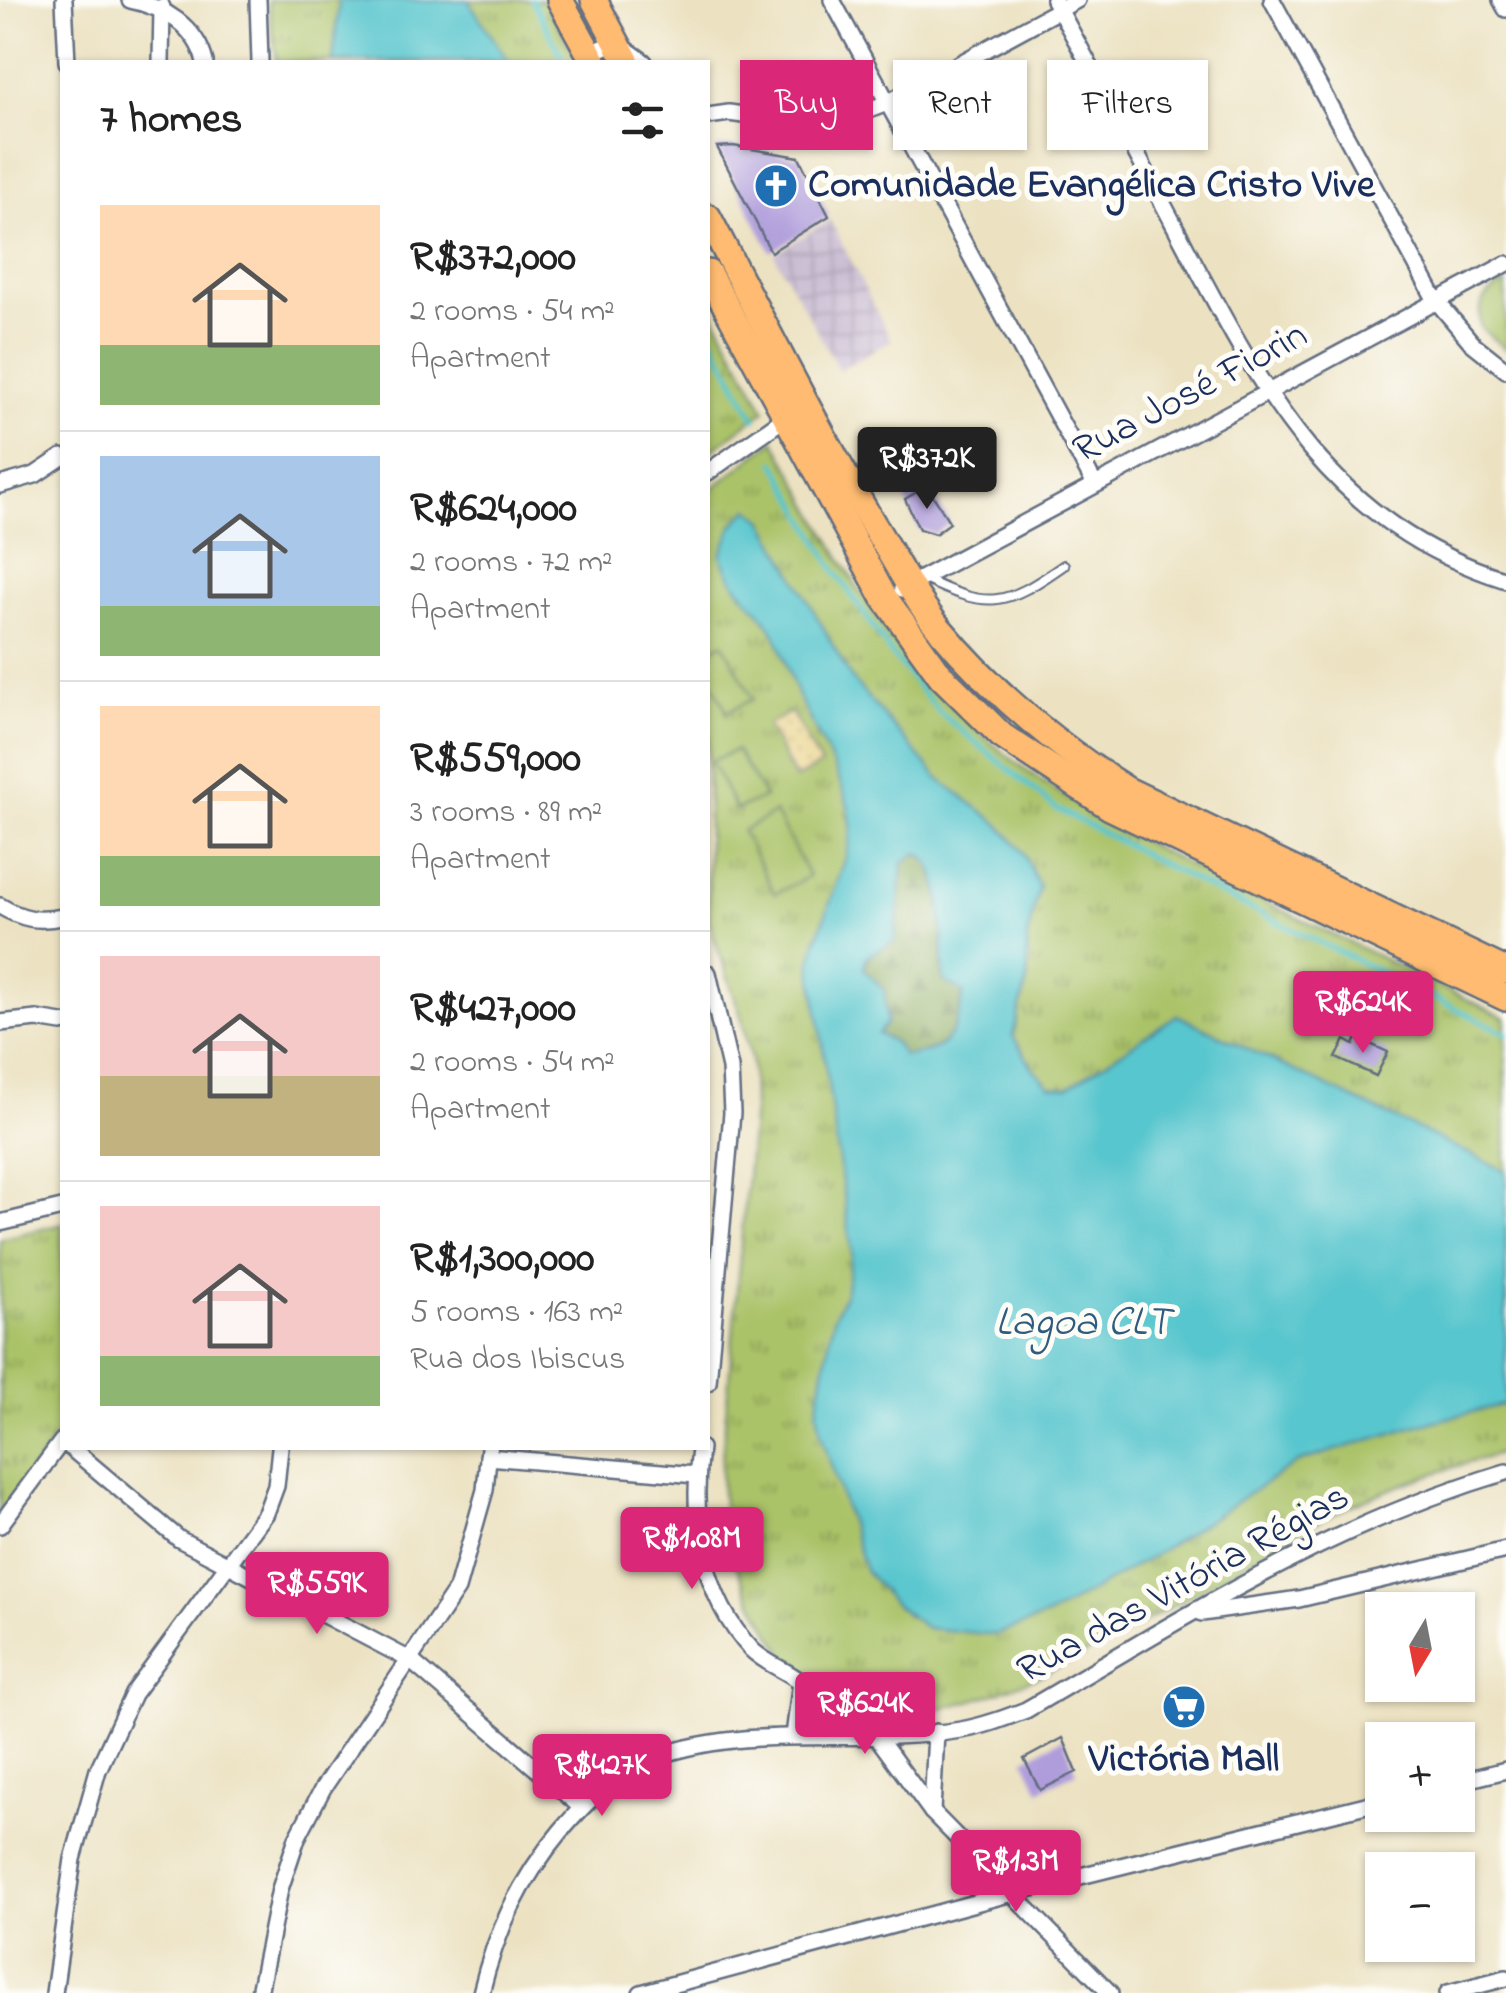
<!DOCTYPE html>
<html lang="en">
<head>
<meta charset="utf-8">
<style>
  :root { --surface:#fff; --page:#f2f2f2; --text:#222; --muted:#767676; --line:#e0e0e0; --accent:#db2777 }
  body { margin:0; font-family:"Indie Flower",sans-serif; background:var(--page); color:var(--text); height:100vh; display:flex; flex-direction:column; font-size:38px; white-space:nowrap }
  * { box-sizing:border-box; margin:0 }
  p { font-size:32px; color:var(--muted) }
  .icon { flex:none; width:55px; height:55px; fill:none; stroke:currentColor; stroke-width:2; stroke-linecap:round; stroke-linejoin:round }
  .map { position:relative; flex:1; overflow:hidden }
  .sheet { position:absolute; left:60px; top:60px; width:650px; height:1390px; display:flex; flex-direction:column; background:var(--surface); border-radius:0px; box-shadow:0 2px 8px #0004 }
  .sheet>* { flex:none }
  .hud { position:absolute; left:740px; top:60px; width:615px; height:90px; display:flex; gap:20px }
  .needle { width:65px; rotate:190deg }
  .fabs { position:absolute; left:1365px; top:1592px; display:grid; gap:20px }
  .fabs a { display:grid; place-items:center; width:110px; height:110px; border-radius:0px; background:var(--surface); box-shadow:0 2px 8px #0004; font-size:50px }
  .price { position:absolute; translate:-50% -85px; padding:0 22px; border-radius:10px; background:var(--accent); color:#fff; font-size:32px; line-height:65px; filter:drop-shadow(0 2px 5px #0008) }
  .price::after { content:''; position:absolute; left:50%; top:60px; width:30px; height:22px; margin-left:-15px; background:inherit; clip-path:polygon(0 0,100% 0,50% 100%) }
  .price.on { background:#222; color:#fff }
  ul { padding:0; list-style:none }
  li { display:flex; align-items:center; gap:30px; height:250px; padding:0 40px }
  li+li { border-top:2px solid var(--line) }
  li span { display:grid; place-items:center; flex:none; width:280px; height:200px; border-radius:0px; color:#555 }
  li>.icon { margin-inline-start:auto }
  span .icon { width:120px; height:120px; fill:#fffc; stroke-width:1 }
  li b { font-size:42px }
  h2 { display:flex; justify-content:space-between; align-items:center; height:120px; padding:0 40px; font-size:42px }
  .pill { padding:0 35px; border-radius:0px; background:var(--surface); box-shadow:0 2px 8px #0004; font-size:35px; line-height:90px }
  .pill.on { background:var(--accent); color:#fff }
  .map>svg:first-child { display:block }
</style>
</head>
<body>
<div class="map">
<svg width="1506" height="1993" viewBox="0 0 1506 1993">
  <defs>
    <pattern id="industrial-grid" width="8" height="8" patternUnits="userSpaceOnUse" patternTransform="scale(2.5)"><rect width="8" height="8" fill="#ccbfd4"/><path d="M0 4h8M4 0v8" fill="none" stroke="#afa4b8"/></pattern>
    <pattern id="grass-tufts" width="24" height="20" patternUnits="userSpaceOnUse" patternTransform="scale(2.5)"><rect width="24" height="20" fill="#aac268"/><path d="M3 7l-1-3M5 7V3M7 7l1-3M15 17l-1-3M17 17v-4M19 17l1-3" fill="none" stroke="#8a9e59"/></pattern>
    <pattern id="forest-firs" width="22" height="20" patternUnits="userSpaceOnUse" patternTransform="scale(2.5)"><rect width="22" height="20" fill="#87a85c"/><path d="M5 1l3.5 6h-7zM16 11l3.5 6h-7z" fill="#6e894f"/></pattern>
    <pattern id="sand-dots" width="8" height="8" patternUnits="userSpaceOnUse" patternTransform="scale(2.5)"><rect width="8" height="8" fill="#eeda9e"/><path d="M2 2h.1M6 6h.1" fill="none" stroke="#ccbb8a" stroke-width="1.8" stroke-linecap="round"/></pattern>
  </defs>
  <rect width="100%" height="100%" fill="#fdfcf7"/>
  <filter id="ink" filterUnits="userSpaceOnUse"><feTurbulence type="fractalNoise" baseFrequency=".01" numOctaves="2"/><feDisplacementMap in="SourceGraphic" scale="20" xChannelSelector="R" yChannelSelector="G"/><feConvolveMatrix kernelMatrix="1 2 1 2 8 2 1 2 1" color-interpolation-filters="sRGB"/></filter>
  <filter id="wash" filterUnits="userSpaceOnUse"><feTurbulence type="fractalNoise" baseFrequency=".0048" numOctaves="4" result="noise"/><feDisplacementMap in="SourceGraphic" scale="40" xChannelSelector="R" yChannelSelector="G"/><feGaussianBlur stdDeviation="2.25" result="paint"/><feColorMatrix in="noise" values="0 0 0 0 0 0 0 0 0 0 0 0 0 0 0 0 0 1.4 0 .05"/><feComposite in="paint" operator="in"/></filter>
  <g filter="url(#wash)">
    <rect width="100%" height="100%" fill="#ece2c2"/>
    <path fill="url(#industrial-grid)" d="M830,220L891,340L839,370L774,254Z"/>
    <g fill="url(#grass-tufts)" stroke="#627863" stroke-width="2.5">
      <path d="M268,0H544L578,62H277Z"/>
      <path d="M1506,282V350L1480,327C1478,301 1484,295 1506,282Z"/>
      <path d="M708,303L765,410L708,453Z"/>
      <path d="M774,440C817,515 857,598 913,665C1012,782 1126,835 1261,900C1342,939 1424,978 1506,1018V1452C1443,1469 1379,1490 1321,1520C1193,1586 999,1737 851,1711C821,1705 789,1663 775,1639C737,1579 722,1541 721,1469L753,1109L752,1064L741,1016L708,919V492Z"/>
      <path d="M62,1224V1428L0,1515V1239Z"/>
    </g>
    <path fill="url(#forest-firs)" stroke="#516c5d" stroke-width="2.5" d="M918,853C948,867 941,948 944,980L964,992C955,1035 950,1051 904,1056L894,1042L878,1034L864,970L903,861Z"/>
    <path fill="url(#sand-dots)" stroke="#84847e" stroke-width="2.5" d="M791,712L821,765L795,779L767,725Z"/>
    <g fill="#aac268" stroke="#627863" stroke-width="2.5">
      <path d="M723,643L753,699L727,712L708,674V650Z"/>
      <path d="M736,750L765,797L736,810L711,761Z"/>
      <path d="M775,813L809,876L775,894L742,831Z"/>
    </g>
    <g fill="#59c6ce" stroke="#3a7a96" stroke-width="2.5" fill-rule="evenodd">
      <path d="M339,0H468L509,62H333Z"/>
      <path d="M749,509L763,519L851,678L939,779L998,823L1023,852L1039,887L1027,938L1028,978L1013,1036L1033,1068L1050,1086L1068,1087L1177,1015L1506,1171V1404L1415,1426L1298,1462L1153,1556L1050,1615L995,1635L926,1628L895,1605L865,1570L821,1434L817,1410L833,1319L845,1293L852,1253L811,963C817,925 854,855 851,823C847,783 818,737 801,702C788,678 784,646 769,624C748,595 735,593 721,555L733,525ZM918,853C948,867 941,949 944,981L964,993C955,1035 950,1051 904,1056L894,1042L878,1034L887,1022L884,990L864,969L867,956L895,941L903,862Z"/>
    </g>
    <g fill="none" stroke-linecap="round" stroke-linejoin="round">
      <g stroke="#59c6ce" stroke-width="5">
        <path d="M532,0L565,62"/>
        <path d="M708,330L755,419"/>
        <path d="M775,462L834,569L892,655L939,712L1057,809L1214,891L1506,1033"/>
      </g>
    </g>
    <g id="blocks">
      <g fill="#af9cdb">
        <path d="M733,146L799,157L829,216L771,252L717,147Z"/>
        <path d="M927,486L950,523L935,534L919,529L905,499Z"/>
        <path d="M1357,1038L1388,1052L1376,1076L1336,1058L1345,1040L1354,1045Z"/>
        <path d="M1063,1738L1077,1772L1040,1790L1024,1759Z"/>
      </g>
    </g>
  </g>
  <g filter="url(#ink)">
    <use href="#blocks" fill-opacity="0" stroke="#646e81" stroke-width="2.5"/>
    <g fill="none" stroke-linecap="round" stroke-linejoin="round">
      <defs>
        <path id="lane" d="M922,578C989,610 1004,607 1064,565"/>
        <g id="street">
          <path d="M64,0L67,62"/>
          <path d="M130,0C164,7 196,26 205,62"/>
          <path d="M258,0L260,62"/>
          <path d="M832,0L1094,483"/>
          <path d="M1054,0C1097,78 1138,157 1180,236C1261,389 1328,524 1506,580"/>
          <path d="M1272,0L1435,299L1472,343L1506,370"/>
          <path d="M1501,0L1506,9"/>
          <path d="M589,54L616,42L644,62"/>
          <path d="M161,62L162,7"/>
          <path d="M708,116L729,113L807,124L846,119L887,103L1077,0"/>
          <path d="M708,472L792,413"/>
          <path d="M0,485L35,475L62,457"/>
          <path d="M902,589L1506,264"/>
          <path d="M0,906C22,919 38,922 62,917"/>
          <path d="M708,973L730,1068L732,1113L708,1382"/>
          <path d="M0,1023L37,1019L62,1023"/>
          <path d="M0,1223L62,1208"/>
          <path d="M71,1448L179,1539L410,1660L581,1807"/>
          <path d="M700,1448C691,1517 701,1596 752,1650C764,1662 783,1669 797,1679C814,1691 826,1717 838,1735"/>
          <path d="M488,1457L696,1475"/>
          <path d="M0,1525L62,1441"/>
          <path d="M1202,1613L1299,1599L1506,1550"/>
          <path d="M875,1734L932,1812L1110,1993"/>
          <path d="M794,1736L801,1681"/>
          <path d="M1458,1782L1506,1770"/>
          <path d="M932,1812L936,1732"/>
          <path d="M54,1993L73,1859L98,1770L133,1694L266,1513L276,1486L280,1448"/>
          <path d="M259,1993L280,1889L297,1838L323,1788L457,1589L485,1490L489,1448"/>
          <path d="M481,1993C496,1931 520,1880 561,1831C583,1805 611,1776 643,1762C743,1720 856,1747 961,1730C984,1726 1005,1718 1026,1710C1187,1616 1326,1526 1506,1472"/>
          <path d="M641,1993L1012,1893L1382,1801"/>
          <path d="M1448,1993L1506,1978"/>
        </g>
        <g id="primary">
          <path d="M560,0L594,62"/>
          <path d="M594,0L627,62"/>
          <path d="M708,217C762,320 814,424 873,524C894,558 913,596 938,627C992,692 1055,745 1127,790L1506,971"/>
          <path d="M708,273L884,597L941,676L1002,736L1110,807L1506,998"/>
        </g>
      </defs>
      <use href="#lane" stroke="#646e81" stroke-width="12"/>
      <use href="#street" stroke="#646e81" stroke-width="20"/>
      <use href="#primary" stroke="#646e81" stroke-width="30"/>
      <use href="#lane" stroke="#fff" stroke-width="8"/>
      <use href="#street" stroke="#fff" stroke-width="15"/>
      <use href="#primary" stroke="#febb71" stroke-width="25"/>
    </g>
  </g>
  <defs>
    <symbol id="church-disc" viewBox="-11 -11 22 22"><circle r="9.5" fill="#1f6fb2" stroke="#fdfcf7"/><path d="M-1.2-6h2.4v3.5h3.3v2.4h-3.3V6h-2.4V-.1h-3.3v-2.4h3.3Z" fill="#fff"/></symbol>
    <symbol id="supermarket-disc" viewBox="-11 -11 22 22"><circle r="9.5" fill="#1f6fb2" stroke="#fdfcf7"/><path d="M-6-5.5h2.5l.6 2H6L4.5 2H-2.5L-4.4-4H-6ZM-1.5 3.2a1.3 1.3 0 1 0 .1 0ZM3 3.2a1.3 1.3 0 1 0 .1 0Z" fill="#fff"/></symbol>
  </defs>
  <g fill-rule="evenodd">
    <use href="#church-disc" x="751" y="161" width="50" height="50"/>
    <use href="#supermarket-disc" x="1159" y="1682" width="50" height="50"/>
  </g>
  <g text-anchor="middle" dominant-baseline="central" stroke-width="10" stroke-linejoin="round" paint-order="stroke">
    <g font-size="40" font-weight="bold" fill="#1b2f5e" stroke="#fdfcf7" text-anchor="start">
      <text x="808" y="186">Comunidade Evangélica Cristo Vive</text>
      <text x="1184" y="1760" text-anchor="middle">Victória Mall</text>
    </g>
    <g font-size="40" fill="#1b2f5e" stroke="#fdfcf7">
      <text transform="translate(1191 394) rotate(-28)">Rua José Fiorin</text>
      <text transform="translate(1184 1585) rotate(-29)">Rua das Vitória Régias</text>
    </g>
    <g font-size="42" font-style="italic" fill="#2e5c80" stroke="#fdfcf7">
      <text x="1083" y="1323">Lagoa CLT</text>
    </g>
  </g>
</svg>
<div class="fabs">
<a><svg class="needle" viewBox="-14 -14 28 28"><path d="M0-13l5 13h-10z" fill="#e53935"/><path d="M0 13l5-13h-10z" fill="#767676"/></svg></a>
<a>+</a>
<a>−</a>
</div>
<b class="price on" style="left:927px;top:512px">R$372K</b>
<b class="price" style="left:1363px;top:1056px">R$624K</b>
<b class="price" style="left:692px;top:1592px">R$1.08M</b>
<b class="price" style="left:317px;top:1637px">R$559K</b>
<b class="price" style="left:865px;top:1757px">R$624K</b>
<b class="price" style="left:602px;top:1819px">R$427K</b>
<b class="price" style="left:1016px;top:1915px">R$1.3M</b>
<div class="hud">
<a class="pill on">Buy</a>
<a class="pill">Rent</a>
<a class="pill">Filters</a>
</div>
<section class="sheet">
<h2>7 homes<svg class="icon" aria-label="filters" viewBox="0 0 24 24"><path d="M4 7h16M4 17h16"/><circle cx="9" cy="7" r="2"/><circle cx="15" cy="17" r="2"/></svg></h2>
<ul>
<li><span style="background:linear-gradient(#ffd9b3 70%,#8fb573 0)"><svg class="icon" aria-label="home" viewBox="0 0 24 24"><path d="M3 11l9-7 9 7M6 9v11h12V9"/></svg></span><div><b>R$372,000</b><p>2 rooms · 54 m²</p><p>Apartment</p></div></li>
<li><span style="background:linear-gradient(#a9c7e8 75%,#8fb573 0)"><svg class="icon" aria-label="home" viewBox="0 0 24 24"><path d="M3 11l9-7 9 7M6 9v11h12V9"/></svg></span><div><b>R$624,000</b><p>2 rooms · 72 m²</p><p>Apartment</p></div></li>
<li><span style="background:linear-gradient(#ffd9b3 75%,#8fb573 0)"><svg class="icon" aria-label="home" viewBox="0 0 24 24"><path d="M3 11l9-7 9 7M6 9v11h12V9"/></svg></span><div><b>R$559,000</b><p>3 rooms · 89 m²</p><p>Apartment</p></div></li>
<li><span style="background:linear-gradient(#f6c9c9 60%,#c2b280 0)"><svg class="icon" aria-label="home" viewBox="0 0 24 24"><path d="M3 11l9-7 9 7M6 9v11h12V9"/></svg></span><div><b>R$427,000</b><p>2 rooms · 54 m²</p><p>Apartment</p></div></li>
<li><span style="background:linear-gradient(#f6c9c9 75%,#8fb573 0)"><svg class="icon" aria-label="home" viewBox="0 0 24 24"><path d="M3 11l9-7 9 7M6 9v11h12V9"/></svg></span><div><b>R$1,300,000</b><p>5 rooms · 163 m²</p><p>Rua dos Ibiscus</p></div></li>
</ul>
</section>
</div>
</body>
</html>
